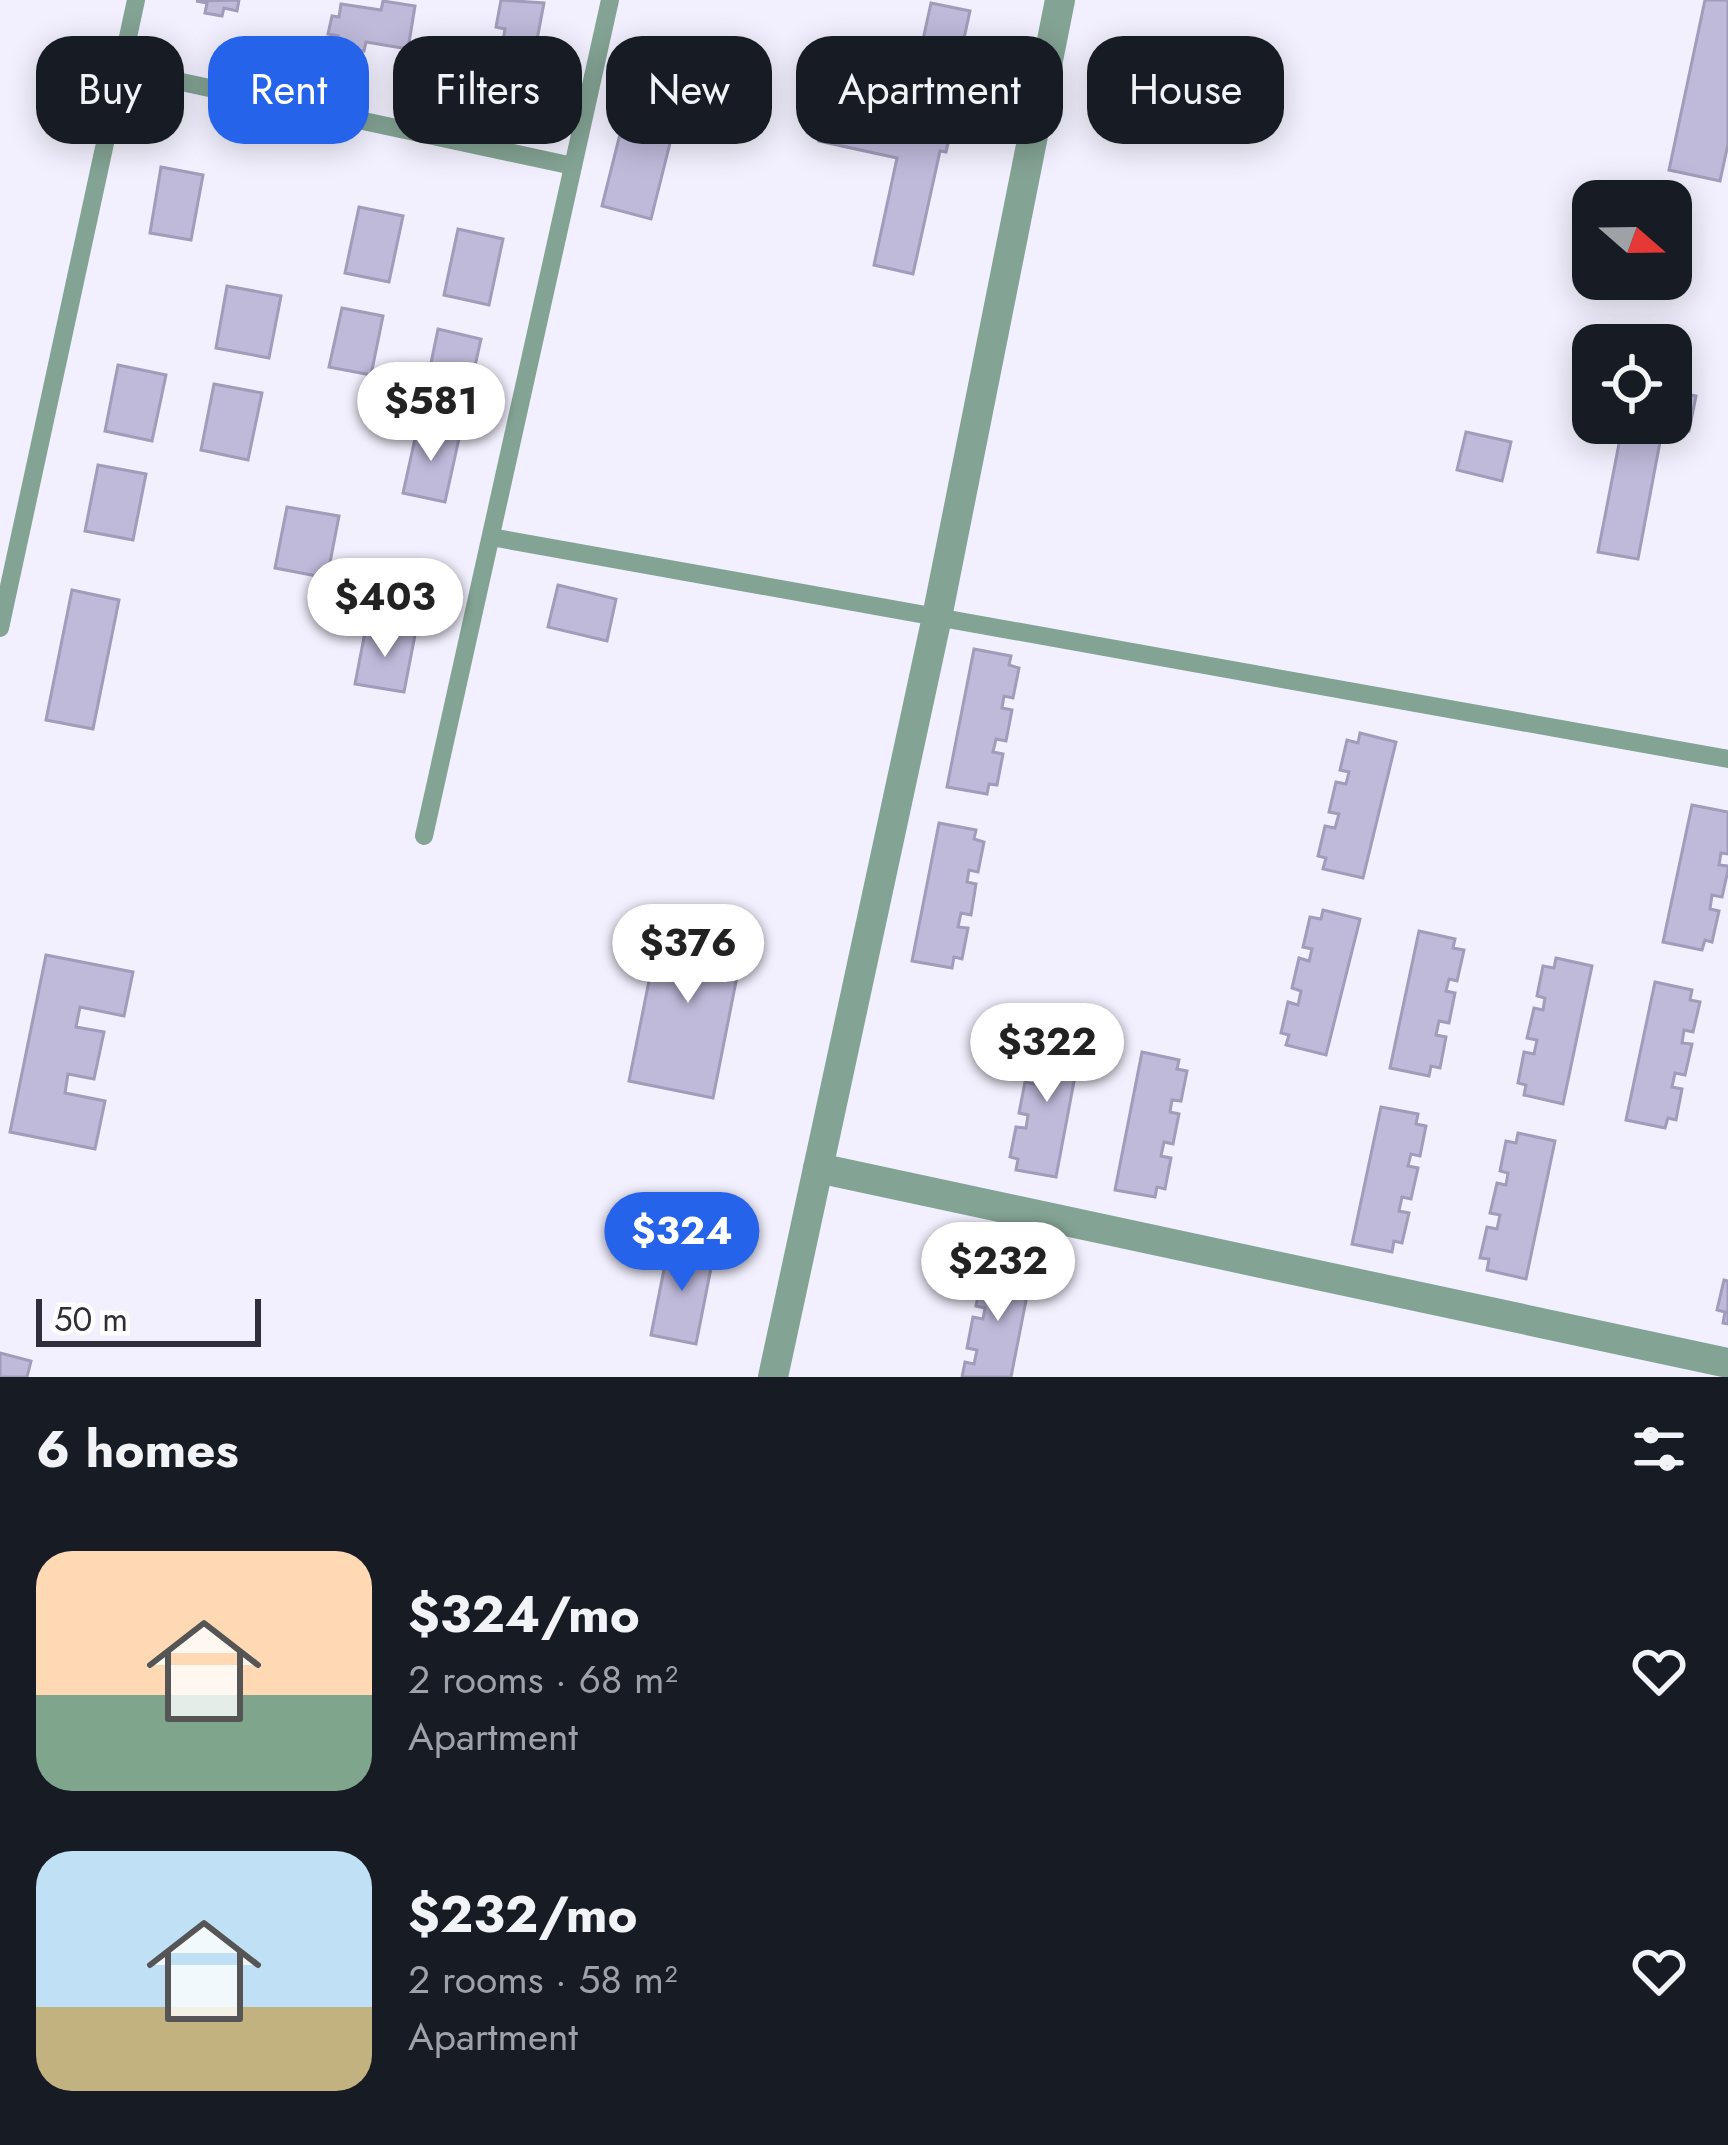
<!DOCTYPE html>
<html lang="en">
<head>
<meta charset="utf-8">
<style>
  :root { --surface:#171b24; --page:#20242c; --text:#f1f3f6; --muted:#9ea1a6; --accent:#2563eb }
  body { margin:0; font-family:Jost,sans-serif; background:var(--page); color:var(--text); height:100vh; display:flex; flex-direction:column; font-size:45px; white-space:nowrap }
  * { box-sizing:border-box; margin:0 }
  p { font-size:39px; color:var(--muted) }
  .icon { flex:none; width:66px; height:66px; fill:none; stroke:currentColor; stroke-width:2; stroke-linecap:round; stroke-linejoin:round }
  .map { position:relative; height:1377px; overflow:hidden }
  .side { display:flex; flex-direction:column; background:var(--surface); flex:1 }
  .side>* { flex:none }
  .banner { position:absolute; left:36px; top:36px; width:1656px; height:108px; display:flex; gap:24px }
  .needle { width:78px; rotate:110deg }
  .fabs { position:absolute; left:1572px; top:180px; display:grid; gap:24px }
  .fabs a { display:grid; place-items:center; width:120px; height:120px; border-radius:24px; background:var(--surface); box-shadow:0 6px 30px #0003; font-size:60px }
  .scale { position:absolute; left:36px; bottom:30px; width:225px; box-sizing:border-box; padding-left:12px; border:6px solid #302e3a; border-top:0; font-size:33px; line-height:42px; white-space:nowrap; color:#302e3a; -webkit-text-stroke:9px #fff; paint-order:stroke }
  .price { position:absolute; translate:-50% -102px; padding:0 27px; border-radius:42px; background:#fff; color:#222; font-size:39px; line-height:78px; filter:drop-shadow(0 3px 6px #0008) }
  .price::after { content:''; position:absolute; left:50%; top:72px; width:36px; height:27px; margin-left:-18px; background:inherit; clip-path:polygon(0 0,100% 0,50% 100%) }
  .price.current { background:var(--accent); color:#fff }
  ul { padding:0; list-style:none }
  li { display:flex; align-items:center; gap:36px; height:300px; padding:0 36px }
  li span { display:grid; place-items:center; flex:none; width:336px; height:240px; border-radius:36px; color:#555 }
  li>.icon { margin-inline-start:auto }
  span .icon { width:144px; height:144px; fill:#fffc; stroke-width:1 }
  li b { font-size:51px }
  h2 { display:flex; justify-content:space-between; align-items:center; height:144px; padding:0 36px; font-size:51px }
  .chip { padding:0 42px; border-radius:36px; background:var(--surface); box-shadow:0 6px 30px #0003; font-size:42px; line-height:108px }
  .chip.current { background:var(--accent); color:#fff }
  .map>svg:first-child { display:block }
</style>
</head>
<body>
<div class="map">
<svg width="1728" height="1377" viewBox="0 0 1728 1377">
  <rect width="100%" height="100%" fill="#f2f0fe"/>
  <g fill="#bfbada" stroke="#a09cba" stroke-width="3">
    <path d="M239,0L237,11L224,8L222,16L205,13L207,3L196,1Z"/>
    <path d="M501,0L544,3L536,45L546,46L540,74L529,72L527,82L509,79L511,71L498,69L505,29L496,27Z"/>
    <path d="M1705,0H1728V144L1720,181L1669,170Z"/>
    <path d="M383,1L415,6L408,49L366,42L364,51L336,46L338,36L328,34L332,16L339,17L341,4L381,10Z"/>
    <path d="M931,3L970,11L943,134L950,135L946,152L940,151L913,274L874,265L897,158L819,141L829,97L907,113Z"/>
    <path d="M622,126L671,139L651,219L602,206Z"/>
    <path d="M161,167L203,175L191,240L150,233Z"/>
    <path d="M359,207L403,216L389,282L345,273Z"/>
    <path d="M458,229L503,239L489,305L444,295Z"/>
    <path d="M227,286L281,296L269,358L216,348Z"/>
    <path d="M342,308L383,316L371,375L329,367Z"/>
    <path d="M438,329L481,339L466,406L424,397Z"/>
    <path d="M118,365L166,375L152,441L105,431Z"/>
    <path d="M214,384L262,393L248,460L201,450Z"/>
    <path d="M1671,391L1696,396L1689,431L1663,426L1638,559L1598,552L1623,423H1671Z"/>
    <path d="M418,425L460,434L445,502L403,493Z"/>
    <path d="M1466,432L1511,442L1502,481L1457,470Z"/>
    <path d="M98,465L146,474L133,540L85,531Z"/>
    <path d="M287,507L339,516L327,578L275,568Z"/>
    <path d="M558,585L616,599L607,641L548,627Z"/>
    <path d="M72,590L119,600L93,729L46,720Z"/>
    <path d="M366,627L415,635L404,692L355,684Z"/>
    <path d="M974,649L1011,656L1009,665L1019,668L1013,698L1004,696L1002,708L1012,710L1006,741L996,739L993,752L1003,754L997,785L989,784L987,794L947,787Z"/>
    <path d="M1360,733L1396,742L1363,878L1323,869L1326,858L1318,856L1325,826L1335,828L1339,814L1329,812L1336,782L1346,784L1349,772L1340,770L1347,740L1358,743Z"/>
    <path d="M1692,805L1728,812V854L1721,853L1719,865L1728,866V870L1722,897L1712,895L1710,909L1719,911L1712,942L1705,940L1702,950L1663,942Z"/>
    <path d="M939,823L976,830L974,839L984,842L978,872L969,870L967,882L976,884L971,915L961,913L958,927L968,928L962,959L954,957L952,968L912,961Z"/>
    <path d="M1323,910L1360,919L1326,1055L1286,1045L1289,1035L1281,1033L1288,1002L1298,1005L1301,991L1292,988L1299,958L1309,961L1312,949L1303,947L1310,917L1321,919Z"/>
    <path d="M687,911L727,919L725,932L745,936L713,1098L629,1081L661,921L684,925Z"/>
    <path d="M1419,931L1455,939L1453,948L1464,950L1457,981L1449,979L1446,991L1455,993L1449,1023L1439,1021L1436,1035L1446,1037L1440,1068L1431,1066L1429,1076L1390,1068Z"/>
    <path d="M46,955L133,972L124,1016L80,1007L76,1027L104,1032L94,1079L68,1074L65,1093L105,1101L95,1149L10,1132Z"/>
    <path d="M1556,958L1592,966L1563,1104L1524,1095L1526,1085L1518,1083L1524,1052L1534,1054L1537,1040L1527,1038L1534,1008L1543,1010L1545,998L1537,996L1543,966L1554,968Z"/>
    <path d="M1655,982L1692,990L1690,1000L1700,1002L1693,1032L1684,1030L1682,1043L1692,1044L1685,1075L1675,1073L1672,1087L1682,1089L1676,1120L1668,1118L1665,1128L1626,1120Z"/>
    <path d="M1046,1032L1082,1039L1056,1177L1016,1170L1018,1159L1010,1157L1016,1127L1026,1128L1028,1115L1019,1113L1025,1082L1034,1084L1036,1072L1028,1070L1034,1040L1044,1042Z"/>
    <path d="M1142,1052L1179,1060L1177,1069L1187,1071L1181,1101L1172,1100L1170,1112L1179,1114L1173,1144L1164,1142L1161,1156L1171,1158L1165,1189L1157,1187L1155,1197L1115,1190Z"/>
    <path d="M1381,1107L1418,1114L1416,1124L1426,1126L1420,1156L1411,1154L1408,1166L1418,1168L1411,1199L1402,1197L1399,1211L1409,1213L1402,1243L1394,1241L1392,1252L1352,1244Z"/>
    <path d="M1518,1133L1555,1141L1526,1279L1487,1270L1489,1259L1480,1258L1487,1227L1497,1229L1500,1215L1490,1213L1497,1183L1506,1185L1508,1173L1500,1171L1506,1141L1516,1143Z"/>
    <path d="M669,1244L714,1253L696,1344L651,1335Z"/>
    <path d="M995,1268L1031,1275L1011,1377H962L965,1362L974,1364L977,1350L967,1348L973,1317L983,1319L985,1308L976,1306L982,1275L993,1278Z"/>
    <path d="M1724,1280L1728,1281V1324L1723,1323L1725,1312L1717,1310Z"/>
    <path d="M0,1353L31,1361L27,1377H0Z"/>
  </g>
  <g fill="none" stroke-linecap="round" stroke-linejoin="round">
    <g stroke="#83a394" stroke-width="18">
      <path d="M121,69L573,166"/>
      <path d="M491,537L1728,759"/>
      <path d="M0,628L136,0"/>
      <path d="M424,836L610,0"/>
    </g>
    <g stroke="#83a394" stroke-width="30">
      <path d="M818,1168L1728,1363"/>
      <path d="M773,1377L937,617L1060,0"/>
    </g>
  </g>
</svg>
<div class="fabs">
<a><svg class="needle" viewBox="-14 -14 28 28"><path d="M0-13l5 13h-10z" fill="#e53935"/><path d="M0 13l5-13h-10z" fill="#9ea1a6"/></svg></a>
<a><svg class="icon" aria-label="locate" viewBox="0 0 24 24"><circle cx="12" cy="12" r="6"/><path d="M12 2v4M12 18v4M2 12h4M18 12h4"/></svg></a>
</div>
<div class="scale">50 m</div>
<b class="price" style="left:431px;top:464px">$581</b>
<b class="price" style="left:385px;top:660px">$403</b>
<b class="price" style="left:688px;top:1006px">$376</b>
<b class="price" style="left:1047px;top:1105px">$322</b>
<b class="price current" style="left:682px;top:1294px">$324</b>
<b class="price" style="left:998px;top:1324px">$232</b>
<div class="banner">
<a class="chip">Buy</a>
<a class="chip current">Rent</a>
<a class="chip">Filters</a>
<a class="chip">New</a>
<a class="chip">Apartment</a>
<a class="chip">House</a>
</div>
</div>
<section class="side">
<h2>6 homes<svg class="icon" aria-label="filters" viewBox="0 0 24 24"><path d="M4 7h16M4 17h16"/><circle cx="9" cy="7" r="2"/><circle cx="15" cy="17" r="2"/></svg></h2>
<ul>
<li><span style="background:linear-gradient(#ffd9b3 60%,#7fa58c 0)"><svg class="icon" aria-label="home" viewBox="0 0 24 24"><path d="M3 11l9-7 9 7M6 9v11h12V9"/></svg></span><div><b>$324/mo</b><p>2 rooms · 68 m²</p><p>Apartment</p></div><svg class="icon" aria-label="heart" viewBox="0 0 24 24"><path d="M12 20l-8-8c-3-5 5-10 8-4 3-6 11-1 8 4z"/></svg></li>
<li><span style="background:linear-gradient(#bfe0f5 65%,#c2b280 0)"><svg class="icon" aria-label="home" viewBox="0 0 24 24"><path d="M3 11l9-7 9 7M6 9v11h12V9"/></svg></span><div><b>$232/mo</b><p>2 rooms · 58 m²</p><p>Apartment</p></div><svg class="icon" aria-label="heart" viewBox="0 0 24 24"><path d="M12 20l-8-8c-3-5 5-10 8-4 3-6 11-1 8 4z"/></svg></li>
</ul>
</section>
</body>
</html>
